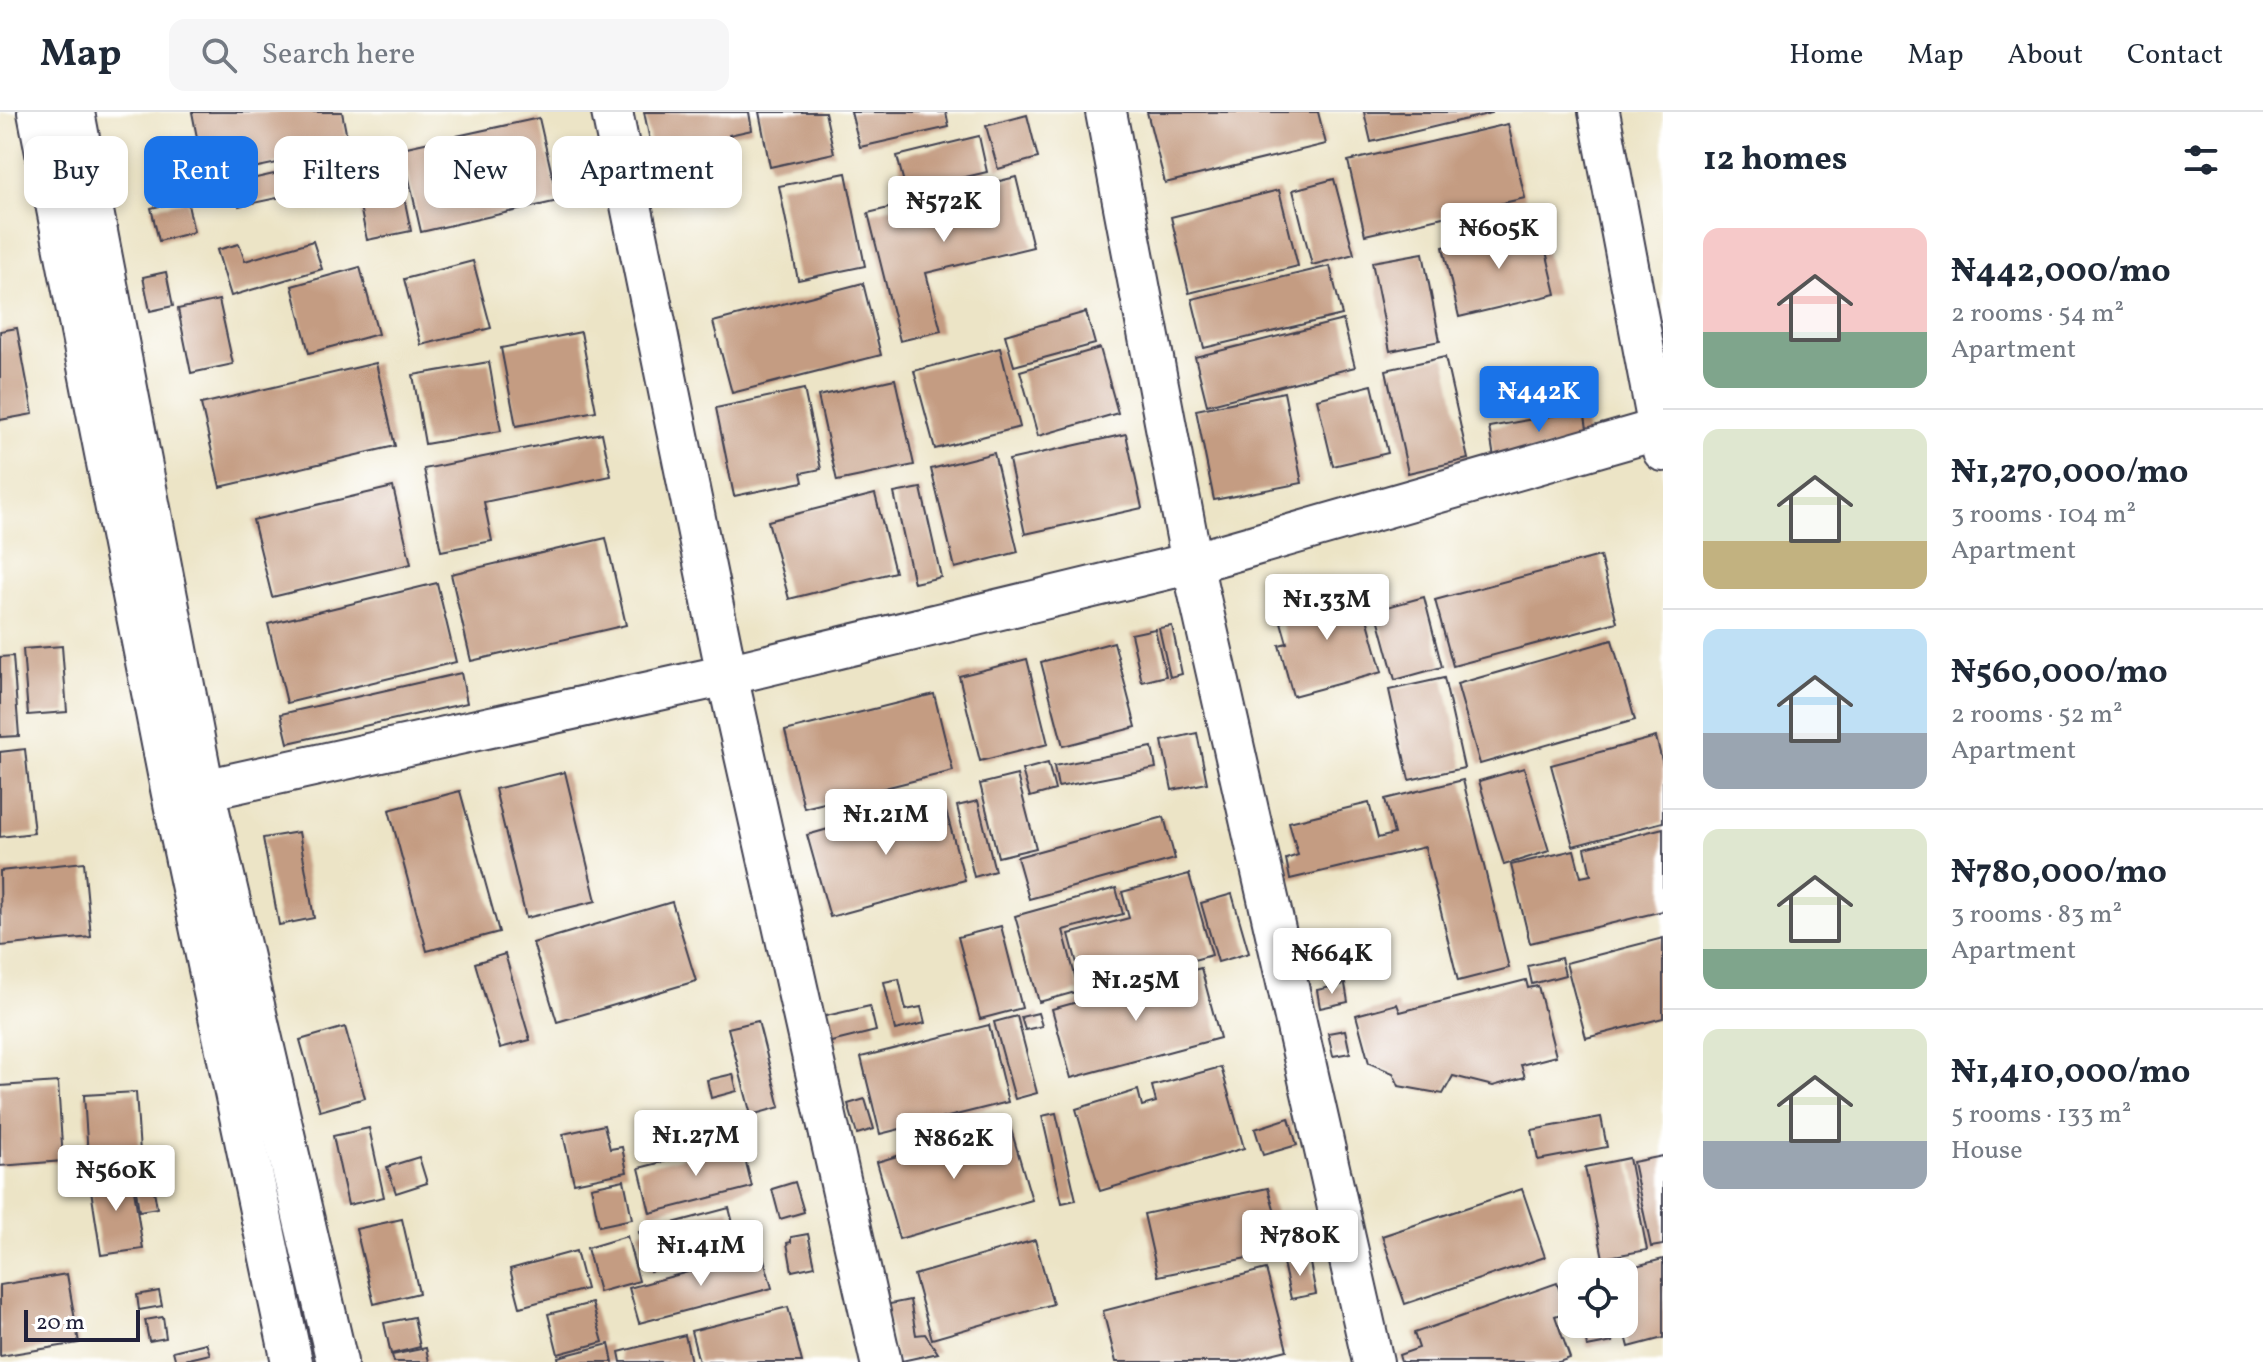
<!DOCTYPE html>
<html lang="en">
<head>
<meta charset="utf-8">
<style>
  :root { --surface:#fff; --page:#f6f6f7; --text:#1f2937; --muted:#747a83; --line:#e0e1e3; --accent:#1a73e8 }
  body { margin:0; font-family:Vollkorn,serif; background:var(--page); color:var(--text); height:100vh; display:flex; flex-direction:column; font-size:30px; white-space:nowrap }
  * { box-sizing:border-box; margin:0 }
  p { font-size:26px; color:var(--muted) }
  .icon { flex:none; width:44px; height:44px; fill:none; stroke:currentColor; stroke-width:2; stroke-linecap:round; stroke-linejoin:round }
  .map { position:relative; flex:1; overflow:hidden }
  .details { display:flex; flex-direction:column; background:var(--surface); width:600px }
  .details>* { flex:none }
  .hud { position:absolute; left:24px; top:24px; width:760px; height:72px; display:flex; gap:16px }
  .controls { position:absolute; left:1558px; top:1146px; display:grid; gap:16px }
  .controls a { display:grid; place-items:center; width:80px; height:80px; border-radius:16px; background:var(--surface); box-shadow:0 4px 12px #0003; font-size:40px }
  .scale { position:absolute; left:24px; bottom:20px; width:116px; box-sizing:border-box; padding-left:8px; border:4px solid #22223b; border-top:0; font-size:22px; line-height:28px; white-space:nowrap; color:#22223b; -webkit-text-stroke:6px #fff; paint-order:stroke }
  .price { position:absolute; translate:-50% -68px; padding:0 18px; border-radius:8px; background:#fff; color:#222; font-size:26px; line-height:52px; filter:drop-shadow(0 2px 4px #0008) }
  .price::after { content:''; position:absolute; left:50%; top:48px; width:24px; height:18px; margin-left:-12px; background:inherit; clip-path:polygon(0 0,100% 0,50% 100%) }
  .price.current { background:var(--accent); color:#fff }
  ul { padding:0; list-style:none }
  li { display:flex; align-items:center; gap:24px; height:200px; padding:0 40px }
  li+li { border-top:2px solid var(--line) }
  li span { display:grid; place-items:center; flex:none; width:224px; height:160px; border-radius:16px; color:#555 }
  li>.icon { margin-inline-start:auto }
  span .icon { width:96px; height:96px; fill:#fffc; stroke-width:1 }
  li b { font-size:34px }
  h2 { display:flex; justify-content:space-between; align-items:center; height:96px; padding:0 40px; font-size:34px }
  .chip { padding:0 28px; border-radius:16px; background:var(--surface); box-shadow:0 4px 12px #0003; font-size:28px; line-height:72px }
  .chip.current { background:var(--accent); color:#fff }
  header { display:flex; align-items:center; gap:48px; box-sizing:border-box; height:112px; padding:0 40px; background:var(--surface); border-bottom:2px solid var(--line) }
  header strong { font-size:38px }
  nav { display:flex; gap:44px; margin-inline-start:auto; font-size:28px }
  .search { width:560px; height:72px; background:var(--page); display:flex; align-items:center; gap:20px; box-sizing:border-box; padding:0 28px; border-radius:16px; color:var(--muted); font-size:30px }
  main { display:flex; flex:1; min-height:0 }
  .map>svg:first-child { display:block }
</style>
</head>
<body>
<header>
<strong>Map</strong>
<div class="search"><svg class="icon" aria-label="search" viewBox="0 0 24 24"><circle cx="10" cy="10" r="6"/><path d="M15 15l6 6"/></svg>Search here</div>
<nav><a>Home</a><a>Map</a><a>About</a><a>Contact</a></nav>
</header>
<main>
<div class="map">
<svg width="1663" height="1250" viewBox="0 0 1663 1250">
  <rect width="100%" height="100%" fill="#fff"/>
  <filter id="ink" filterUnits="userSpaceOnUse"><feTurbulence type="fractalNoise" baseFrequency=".0125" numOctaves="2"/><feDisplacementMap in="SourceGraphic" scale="16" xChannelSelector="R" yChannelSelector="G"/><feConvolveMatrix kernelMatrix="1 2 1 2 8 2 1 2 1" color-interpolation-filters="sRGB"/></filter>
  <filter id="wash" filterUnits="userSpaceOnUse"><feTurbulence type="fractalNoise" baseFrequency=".006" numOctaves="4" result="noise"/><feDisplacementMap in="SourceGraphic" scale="32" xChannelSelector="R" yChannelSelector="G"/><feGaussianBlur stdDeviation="1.8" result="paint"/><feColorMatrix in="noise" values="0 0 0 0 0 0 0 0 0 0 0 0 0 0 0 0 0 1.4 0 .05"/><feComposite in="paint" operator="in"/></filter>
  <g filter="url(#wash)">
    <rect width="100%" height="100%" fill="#ece4c6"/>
    <g id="blocks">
      <g fill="#c49c82">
        <path d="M192,0H342L349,36L205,66Z"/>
        <path d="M644,0H749L752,18L729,23L737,59L660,76Z"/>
        <path d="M759,0H825L834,41L770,55Z"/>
        <path d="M851,0H946L949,15L860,35Z"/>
        <path d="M1147,0H1318L1326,32L1165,71Z"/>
        <path d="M1364,0H1492V1L1371,30Z"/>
        <path d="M1027,3L1038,46L998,57L986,14Z"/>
        <path d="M539,6L558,89L421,120L402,36Z"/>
        <path d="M1508,12L1525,86L1365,123L1348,49Z"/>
        <path d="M979,24L987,60L906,79L897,44Z"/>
        <path d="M394,37L411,119L367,128L350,46Z"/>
        <path d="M310,54L315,78L239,94L234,71Z"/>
        <path d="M846,61L865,154L798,168L779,74Z"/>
        <path d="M1016,65L1033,135L926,161L941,219L900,229L868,101Z"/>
        <path d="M1334,67L1354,142L1312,153L1293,78Z"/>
        <path d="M1279,78L1298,154L1189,181L1171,105Z"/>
        <path d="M187,88L194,120L159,129L151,96Z"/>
        <path d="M1540,113L1556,182L1459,205L1443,135Z"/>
        <path d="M313,129L322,157L231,184L217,138L239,132L245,149Z"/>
        <path d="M1423,141L1440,229L1390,239L1372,150Z"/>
        <path d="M473,149L491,216L421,233L404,167Z"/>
        <path d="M1330,154L1342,203L1204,236L1192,187Z"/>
        <path d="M360,155L378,222L309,241L292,174Z"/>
        <path d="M166,160L173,194L150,199L143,165Z"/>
        <path d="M863,171L881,243L732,281L713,210Z"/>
        <path d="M219,188L233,252L191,261L178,197Z"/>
        <path d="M1086,200L1095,232L1014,254L1005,223Z"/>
        <path d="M1343,208L1355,255L1207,293L1195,245Z"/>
        <path d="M17,216L33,302L0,308V219Z"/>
        <path d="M581,220L596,299L516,314L501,236Z"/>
        <path d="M1000,236L1020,315L935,337L914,259Z"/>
        <path d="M1100,236L1118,301L1038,324L1020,259Z"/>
        <path d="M1445,245L1468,347L1408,361L1386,258Z"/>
        <path d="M489,250L501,319L425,332L413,263Z"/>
        <path d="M376,251L395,334L220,375L201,292Z"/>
        <path d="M895,267L914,353L837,369L818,284Z"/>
        <path d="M1372,273L1388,341L1333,354L1317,287Z"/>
        <path d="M804,277L821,357L801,361L803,370L734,384L716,296Z"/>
        <path d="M1284,280L1302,371L1214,388L1196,298Z"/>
        <path d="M1584,298L1589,329L1494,346L1489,315Z"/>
        <path d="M602,321L611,364L484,390L492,429L441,439L424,357Z"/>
        <path d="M1126,322L1142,396L1025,422L1009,348Z"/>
        <path d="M994,341L1018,440L955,456L931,357Z"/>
        <path d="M393,375L411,452L272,485L253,408Z"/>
        <path d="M921,376L941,465L914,471L894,381Z"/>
        <path d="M875,382L895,460L789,487L768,409Z"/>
        <path d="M606,426L626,513L471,549L451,462Z"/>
        <path d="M1600,444L1617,510L1453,554L1435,488Z"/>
        <path d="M437,471L456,550L287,591L268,512Z"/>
        <path d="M1358,474L1382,560L1293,584L1279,533L1287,531L1277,496Z"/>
        <path d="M1424,485L1442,555L1395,568L1376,498Z"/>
        <path d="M1172,514L1182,562L1170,565L1159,516Z"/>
        <path d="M1155,517L1166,564L1142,570L1131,522Z"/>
        <path d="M1612,528L1635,608L1480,652L1457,572Z"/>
        <path d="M1114,530L1136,615L1063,634L1041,550Z"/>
        <path d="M62,534L67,600L28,603L23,537Z"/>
        <path d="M13,544L19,624L0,625V545Z"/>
        <path d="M1027,547L1048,632L980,649L959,564Z"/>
        <path d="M461,561L467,591L288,631L281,602Z"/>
        <path d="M1444,566L1464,656L1409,668L1389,578Z"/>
        <path d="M934,582L953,659L804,696L785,619Z"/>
        <path d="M1197,621L1207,671L1172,678L1162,629Z"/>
        <path d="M1656,625L1663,653V710L1573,734L1551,653Z"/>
        <path d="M1152,635L1156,656L1058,675L1054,654Z"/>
        <path d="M25,637L34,721L0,725V640Z"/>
        <path d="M1048,651L1055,678L1030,685L1022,658Z"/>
        <path d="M1524,656L1549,739L1504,753L1479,669Z"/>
        <path d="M565,660L596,789L526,806L495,677Z"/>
        <path d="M1017,663L1036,736L998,745L980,672Z"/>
        <path d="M1463,668L1509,856L1458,869L1425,735L1290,767L1286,747L1298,743L1289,710L1369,691L1378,726L1394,722L1385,687Z"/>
        <path d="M460,679L499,820L427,839L389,698Z"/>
        <path d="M942,685L965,768L830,805L807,723Z"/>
        <path d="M978,689L995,759L974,765L957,694Z"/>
        <path d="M1164,705L1175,747L1029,787L1017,745Z"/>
        <path d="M1663,716V799L1530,831L1511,753L1574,738L1581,765L1591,763L1585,736Z"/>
        <path d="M299,720L314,806L279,813L263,726Z"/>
        <path d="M84,750L91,825L1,834L0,759Z"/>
        <path d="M1189,762L1212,843L1084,878L1069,822L1129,806L1122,780Z"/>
        <path d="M1116,776L1123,802L1063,818L1079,879L1039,890L1015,804Z"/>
        <path d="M1232,782L1249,841L1218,850L1201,791Z"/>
        <path d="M672,790L696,869L557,910L533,831Z"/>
        <path d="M1001,814L1022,896L980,907L958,825Z"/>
        <path d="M1663,826V906L1586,926L1566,851Z"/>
        <path d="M505,842L530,928L500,936L475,851Z"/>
        <path d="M1561,846L1565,863L1532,872L1528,854Z"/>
        <path d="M1201,856L1220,926L1071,966L1052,897Z"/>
        <path d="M899,867L906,898L921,895L925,911L895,918L884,870Z"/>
        <path d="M1526,868L1528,876L1538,874L1556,944L1521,953L1525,965L1493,974L1453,964L1443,982L1399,974L1393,961L1369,951L1356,903L1397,892L1400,900Z"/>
        <path d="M1345,872L1348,890L1320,896L1317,878Z"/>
        <path d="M870,894L876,919L823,932L817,906Z"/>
        <path d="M1038,901L1042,914L1025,918L1021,905Z"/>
        <path d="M1017,904L1037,981L1015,987L994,910Z"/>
        <path d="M758,909L780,995L751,1003L728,916Z"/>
        <path d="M989,913L1008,990L880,1022L861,945Z"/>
        <path d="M345,915L365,986L320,999L300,928Z"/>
        <path d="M1345,918L1350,941L1333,944L1328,921Z"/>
        <path d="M1221,955L1244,1036L1100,1079L1076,997L1138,978L1142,994L1156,990L1152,974Z"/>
        <path d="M733,962L737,979L711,986L707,968Z"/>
        <path d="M58,970L63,1049L0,1054V974Z"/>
        <path d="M136,980L141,1056L89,1060L84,983Z"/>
        <path d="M865,987L874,1017L857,1022L848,992Z"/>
        <path d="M1056,1001L1076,1088L1062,1091L1042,1004Z"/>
        <path d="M1601,1005L1607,1035L1538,1048L1532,1018Z"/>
        <path d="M1289,1006L1297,1033L1263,1043L1255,1017Z"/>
        <path d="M1009,1011L1032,1088L899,1127L877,1050Z"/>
        <path d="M604,1013L610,1037L622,1035L627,1060L574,1071L563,1022Z"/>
        <path d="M369,1016L384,1085L348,1093L333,1024Z"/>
        <path d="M741,1030L752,1075L650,1101L639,1056Z"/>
        <path d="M1663,1044V1133L1651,1135L1633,1050Z"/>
        <path d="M419,1045L427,1071L396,1081L387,1055Z"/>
        <path d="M1629,1046L1647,1138L1603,1146L1585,1055Z"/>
        <path d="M150,1055L157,1096L139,1099L133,1058Z"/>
        <path d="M131,1058L143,1137L101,1143L89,1065Z"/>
        <path d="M624,1068L632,1107L599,1114L591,1075Z"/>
        <path d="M795,1070L804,1100L780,1107L772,1077Z"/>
        <path d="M1268,1076L1286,1138L1158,1164L1144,1102Z"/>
        <path d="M1522,1077L1545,1145L1405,1192L1382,1124Z"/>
        <path d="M729,1096L734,1115L727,1118L733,1137L650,1159L639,1120Z"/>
        <path d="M402,1107L419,1181L374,1192L356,1117Z"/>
        <path d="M808,1122L815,1154L792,1159L787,1131L791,1130V1125Z"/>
        <path d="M627,1124L639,1169L599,1180L587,1136Z"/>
        <path d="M1035,1128L1053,1192L932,1227L914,1163Z"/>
        <path d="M576,1139L586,1177L520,1195L510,1157Z"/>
        <path d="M762,1140L772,1176L639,1211L629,1176Z"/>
        <path d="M1309,1146L1316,1182L1291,1187L1283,1151Z"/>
        <path d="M1663,1147V1226L1629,1235L1623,1212L1624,1160L1616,1159Z"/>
        <path d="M1266,1157L1287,1238L1239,1250H1116L1103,1199Z"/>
        <path d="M67,1162L79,1231L0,1244V1173Z"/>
        <path d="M1557,1171L1567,1200L1555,1204L1570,1246L1559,1250H1401L1399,1243L1419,1236L1414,1221Z"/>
        <path d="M159,1179L162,1194L139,1198L137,1183Z"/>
        <path d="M910,1188L916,1223L925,1222L938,1241L897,1250L885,1193Z"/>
        <path d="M592,1191L603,1230L558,1242L548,1202Z"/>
        <path d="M788,1195L802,1250H699L691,1219Z"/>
        <path d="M163,1205L166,1226L149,1229L145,1208Z"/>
        <path d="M414,1205L420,1235L391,1242L384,1211Z"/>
        <path d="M1583,1212H1609L1613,1230L1587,1235Z"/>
        <path d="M685,1223L691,1250H621L619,1240Z"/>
        <path d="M206,1231L210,1242L176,1250L173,1239Z"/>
        <path d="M609,1232L613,1250H559L558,1245Z"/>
        <path d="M426,1236L429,1250H394L392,1243Z"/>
      </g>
    </g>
  </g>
  <g filter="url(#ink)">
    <use href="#blocks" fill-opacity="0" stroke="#403f50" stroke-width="2"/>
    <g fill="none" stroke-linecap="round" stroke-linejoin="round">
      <defs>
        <g id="minor">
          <path d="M38,0L172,682L292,1250"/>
          <path d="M74,0L204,678L337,1250"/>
          <path d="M612,0L727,563L881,1250"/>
          <path d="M1106,0L1192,451L1373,1250"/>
          <path d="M1599,0L1663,339"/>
          <path d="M204,678L727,563L1192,451L1663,316"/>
        </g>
      </defs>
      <use href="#minor" stroke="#403f50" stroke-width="44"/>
      <use href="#minor" stroke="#fff" stroke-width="40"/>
    </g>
  </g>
</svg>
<div class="controls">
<a><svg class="icon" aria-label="locate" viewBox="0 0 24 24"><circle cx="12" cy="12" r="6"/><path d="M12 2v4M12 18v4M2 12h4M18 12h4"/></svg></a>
</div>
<div class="scale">20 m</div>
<b class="price" style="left:944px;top:132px">₦572K</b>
<b class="price" style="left:1499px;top:159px">₦605K</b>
<b class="price current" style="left:1539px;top:322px">₦442K</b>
<b class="price" style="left:1327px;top:530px">₦1.33M</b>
<b class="price" style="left:886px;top:745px">₦1.21M</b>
<b class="price" style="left:1332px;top:884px">₦664K</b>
<b class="price" style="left:1136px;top:911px">₦1.25M</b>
<b class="price" style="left:696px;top:1066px">₦1.27M</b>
<b class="price" style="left:954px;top:1069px">₦862K</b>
<b class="price" style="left:116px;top:1101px">₦560K</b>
<b class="price" style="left:1300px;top:1166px">₦780K</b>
<b class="price" style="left:701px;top:1176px">₦1.41M</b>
<div class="hud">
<a class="chip">Buy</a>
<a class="chip current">Rent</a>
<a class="chip">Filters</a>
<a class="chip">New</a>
<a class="chip">Apartment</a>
</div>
</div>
<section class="details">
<h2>12 homes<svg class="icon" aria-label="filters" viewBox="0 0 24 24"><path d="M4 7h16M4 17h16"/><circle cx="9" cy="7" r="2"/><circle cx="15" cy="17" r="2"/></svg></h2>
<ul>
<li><span style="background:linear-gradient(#f6c9c9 65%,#7fa58c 0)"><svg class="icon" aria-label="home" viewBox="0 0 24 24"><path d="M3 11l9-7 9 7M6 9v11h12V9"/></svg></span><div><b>₦442,000/mo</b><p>2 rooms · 54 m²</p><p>Apartment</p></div></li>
<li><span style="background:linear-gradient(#dfe7d0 70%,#c2b280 0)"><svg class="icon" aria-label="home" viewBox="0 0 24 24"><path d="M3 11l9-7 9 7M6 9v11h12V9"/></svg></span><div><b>₦1,270,000/mo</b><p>3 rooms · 104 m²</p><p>Apartment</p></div></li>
<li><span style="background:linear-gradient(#bfe0f5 65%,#9aa5b1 0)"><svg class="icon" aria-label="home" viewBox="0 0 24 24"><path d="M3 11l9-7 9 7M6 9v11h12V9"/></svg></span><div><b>₦560,000/mo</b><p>2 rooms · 52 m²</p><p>Apartment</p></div></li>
<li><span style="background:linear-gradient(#dfe7d0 75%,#7fa58c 0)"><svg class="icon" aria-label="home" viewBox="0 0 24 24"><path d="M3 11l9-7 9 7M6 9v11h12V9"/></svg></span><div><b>₦780,000/mo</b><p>3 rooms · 83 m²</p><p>Apartment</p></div></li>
<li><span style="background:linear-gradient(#dfe7d0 70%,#9aa5b1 0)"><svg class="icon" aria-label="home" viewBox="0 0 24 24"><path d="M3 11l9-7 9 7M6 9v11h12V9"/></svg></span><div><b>₦1,410,000/mo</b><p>5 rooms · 133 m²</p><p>House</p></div></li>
</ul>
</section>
</main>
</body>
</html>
